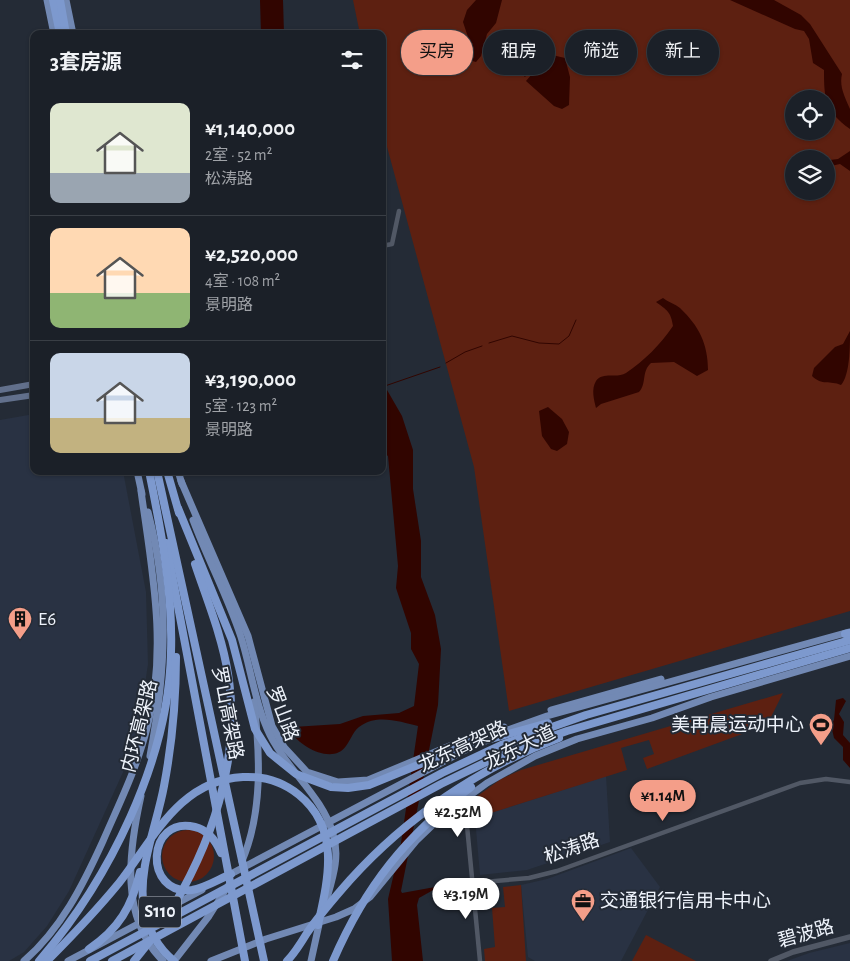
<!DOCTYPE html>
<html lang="zh">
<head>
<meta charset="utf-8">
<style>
  :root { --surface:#1b2028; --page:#282d34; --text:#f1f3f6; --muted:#a0a3a8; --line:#393e45; --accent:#f49e89 }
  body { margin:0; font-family:"Alegreya Sans","Noto Sans SC",sans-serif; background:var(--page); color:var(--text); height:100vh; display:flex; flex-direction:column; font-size:19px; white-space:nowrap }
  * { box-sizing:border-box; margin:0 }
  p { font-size:16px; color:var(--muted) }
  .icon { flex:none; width:28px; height:28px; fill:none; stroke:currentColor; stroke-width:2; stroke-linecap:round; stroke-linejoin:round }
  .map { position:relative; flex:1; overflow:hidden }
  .sheet { position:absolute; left:30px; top:30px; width:356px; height:445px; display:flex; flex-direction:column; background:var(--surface); border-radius:10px; box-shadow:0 1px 4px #0004,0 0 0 1px var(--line) }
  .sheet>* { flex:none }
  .guide { position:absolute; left:401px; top:30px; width:374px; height:45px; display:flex; gap:10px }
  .controls { position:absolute; left:785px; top:90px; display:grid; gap:10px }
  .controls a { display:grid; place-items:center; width:50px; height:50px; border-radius:50%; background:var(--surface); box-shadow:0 1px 4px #0004,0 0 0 1px var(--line); font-size:25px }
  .price { position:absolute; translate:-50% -42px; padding:0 11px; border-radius:18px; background:#fff; color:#222; font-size:16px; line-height:32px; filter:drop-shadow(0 1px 2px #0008) }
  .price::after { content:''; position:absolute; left:50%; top:30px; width:15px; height:11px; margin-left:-8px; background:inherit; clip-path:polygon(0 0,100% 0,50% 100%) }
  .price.selected { background:var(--accent); color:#111 }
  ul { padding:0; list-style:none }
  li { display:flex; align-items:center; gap:15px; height:125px; padding:0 20px }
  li+li { border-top:1px solid var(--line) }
  li span { display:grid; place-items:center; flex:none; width:140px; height:100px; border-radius:10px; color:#555 }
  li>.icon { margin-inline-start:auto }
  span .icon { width:60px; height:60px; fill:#fffc; stroke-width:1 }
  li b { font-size:21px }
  h2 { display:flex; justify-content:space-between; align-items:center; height:60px; padding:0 20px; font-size:21px }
  .pill { padding:0 18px; border-radius:22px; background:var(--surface); box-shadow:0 1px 4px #0004,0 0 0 1px var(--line); font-size:18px; line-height:45px }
  .pill.selected { background:var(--accent); color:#111 }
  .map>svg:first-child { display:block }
</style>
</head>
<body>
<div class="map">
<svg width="850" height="961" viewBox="0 0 850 961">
  <rect width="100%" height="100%" fill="#242b36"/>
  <g fill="#293243">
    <path d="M34,414V471H123L146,592L148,664L139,725L129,759L69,891L47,926L24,952L9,961H0V420Z"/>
    <path d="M606,776L610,842L527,870L480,875L475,818Z"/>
    <path d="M631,848L660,887L621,961H535L528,957L521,885L547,879Z"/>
    <path d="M850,943V961H787L809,953Z"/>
  </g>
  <g fill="#5d2011" fill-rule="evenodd">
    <path d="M353,0H850V611L509,711L474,467L383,132L382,34H360ZM794,99H826V131H794ZM794,159H826V191H794Z"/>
    <path d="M783,693L767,725L647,769L643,758L654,754L649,740L621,748L627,770L475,818L472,800L501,779L521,770Z"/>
    <circle cx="188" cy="856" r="26"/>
    <path d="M521,885L526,961H485L484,949L495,947L492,908L505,907L503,887Z"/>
    <path d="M646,935L696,961H632Z"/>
  </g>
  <g fill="#310500">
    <path d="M260,0H283L284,34H261Z"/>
    <path d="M476,0H502L496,23L487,34L481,56L476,62L465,59L468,37L463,22L467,10Z"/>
    <path d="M730,0H774L801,15L810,24L842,74C839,87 845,97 850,109C850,114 850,123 850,129C825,111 824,99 824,70L813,63L809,39L804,31L795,29Z"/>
    <path d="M552,55L565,58L570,77L569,105L562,109L554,106L526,81L532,74L528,73L525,77L522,74L527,68Z"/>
    <path d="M850,151V171L840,164L826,167V159H808L811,155L819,152L830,160L838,159Z"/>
    <path d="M663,298C668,302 675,304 680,308C699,326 708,344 708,370L697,376L674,362L651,363C641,372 647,384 639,392L601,404L596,408C594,400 591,389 596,381C603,371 617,379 626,373C644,361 660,345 673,326C671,312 667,310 656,302Z"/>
    <path d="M850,331C850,347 850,375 841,385C830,380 822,386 812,376L814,368L835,347L843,344Z"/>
    <path d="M383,383L402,416L413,450V489L421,541V577L435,615L441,649L438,705L401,891L402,893L435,887V889L419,898L417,905L423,961H392L388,899L401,843L418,726C402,722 378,714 362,725C353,730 352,738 346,746C333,765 300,747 291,732L293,727L340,724L363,716L399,713L414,706L419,664L411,649V633L396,588L398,566L388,456L384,453L383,445Z"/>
    <path d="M548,407L562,419L569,432L567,444L557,451L551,449L542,436L539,411Z"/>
    <path d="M843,698L846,701L839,714L844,722L843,735L850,743V768L843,760V747L834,738L831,725L834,720L836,700Z"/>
  </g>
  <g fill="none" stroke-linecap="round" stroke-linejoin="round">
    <g stroke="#310500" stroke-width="1">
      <path d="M489,343L512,336L539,343L559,344L569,336L576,320"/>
      <path d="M446,363L465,352L482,346"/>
      <path d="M382,387L440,367"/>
    </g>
    <g stroke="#515865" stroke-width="4.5">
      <path d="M382,246L392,244L399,211"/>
      <path d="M465,805L480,961"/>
      <path d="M472,883L529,878L557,871L800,783L826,779L850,782"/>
    </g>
    <path stroke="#515865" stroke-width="5.5" d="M771,961L793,952L850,937"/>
    <g stroke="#62708c" stroke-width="6">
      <path d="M0,390L34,384"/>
      <path d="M0,400L34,395"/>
    </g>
    <g stroke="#7289b4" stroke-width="7">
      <path d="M47,0L54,34"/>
      <path d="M66,0L73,34"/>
      <path d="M137,471L142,494"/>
      <path d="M178,471L182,484"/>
      <path d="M181,481L248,636L272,726L284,747L307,772L338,782L368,780L452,745L504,727"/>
      <path d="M148,512C170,596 166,671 150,756"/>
      <path d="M193,520C208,560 228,597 241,637C251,669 255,704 270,735C287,770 323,797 333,834C340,856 333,877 327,898"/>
      <path d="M551,710L661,679"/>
      <path d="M497,734L547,716L849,632"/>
      <path d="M141,796C129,850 119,917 163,961"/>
      <path d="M242,861C263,812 260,754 254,702"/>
      <path d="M227,876L471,747"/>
      <path d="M24,961C61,929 83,885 103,841C119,804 137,768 147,728C168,649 152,570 141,491"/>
      <path d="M68,961L202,890"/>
      <path d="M174,961L209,916L228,886"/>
      <path d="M211,961L266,939L336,917L354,909L370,897L416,841L442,816L487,783L535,756L577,739L652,718L711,697L850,656"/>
      <path d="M311,961L320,920"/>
    </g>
    <g stroke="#7d99ce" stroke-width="8">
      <path d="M53,0L60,34"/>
      <path d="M60,0L66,34"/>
      <path d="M157,471L264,961"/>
      <path d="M167,471L179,513"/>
      <path d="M178,508L232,640L255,729L270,753L296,774L331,787L348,788L369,785L462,747L548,723"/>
      <path d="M166,543L245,961"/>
      <path d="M845,634L850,633"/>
      <path d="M221,853C216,841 208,830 195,827C146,815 143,896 192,890C205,888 219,879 231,874"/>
      <path d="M165,920C211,847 242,760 228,674C222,636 207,600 195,564"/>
      <path d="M89,949C119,929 132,906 140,872"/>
      <path d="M39,961C109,880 169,760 171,652C173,592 161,530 149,471"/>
      <path d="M47,961C72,936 96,911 119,883C153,840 179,780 243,777C263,776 283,782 299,795C341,829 328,880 318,925"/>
      <path d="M90,961L442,773L501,745L586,715L850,640"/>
      <path d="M112,961L441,784L505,753L567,731L850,648"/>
      <path d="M134,961L150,941"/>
      <path d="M174,961C158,948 148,929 144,909C137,869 157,825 164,786C172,744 176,700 176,657"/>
      <path d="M287,961C295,953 301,943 307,933C320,914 335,897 350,880C406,818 480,767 559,738"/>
      <path d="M333,961C365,887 406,835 471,787"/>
    </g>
  </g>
  <defs>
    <symbol id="building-pin" viewBox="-11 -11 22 30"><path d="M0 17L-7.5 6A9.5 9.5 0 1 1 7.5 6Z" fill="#f49e89" stroke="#242b36"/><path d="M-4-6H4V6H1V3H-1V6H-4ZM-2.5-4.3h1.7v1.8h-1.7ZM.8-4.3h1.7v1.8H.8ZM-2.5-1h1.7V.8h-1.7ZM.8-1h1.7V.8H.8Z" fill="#111"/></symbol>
    <symbol id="stadium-pin" viewBox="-11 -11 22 30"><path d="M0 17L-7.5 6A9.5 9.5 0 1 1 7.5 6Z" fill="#f49e89" stroke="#242b36"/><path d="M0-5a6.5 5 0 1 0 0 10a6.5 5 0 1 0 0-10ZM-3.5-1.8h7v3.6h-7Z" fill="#111"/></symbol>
    <symbol id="office-pin" viewBox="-11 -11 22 30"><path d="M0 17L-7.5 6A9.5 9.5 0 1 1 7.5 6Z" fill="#f49e89" stroke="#242b36"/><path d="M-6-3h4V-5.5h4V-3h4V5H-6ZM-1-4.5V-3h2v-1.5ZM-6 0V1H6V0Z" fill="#111"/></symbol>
  </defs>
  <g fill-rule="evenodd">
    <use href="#building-pin" x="6" y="605" width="28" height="38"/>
    <use href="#stadium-pin" x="807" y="711" width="28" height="38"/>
    <use href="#office-pin" x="569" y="887" width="28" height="38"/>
  </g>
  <g text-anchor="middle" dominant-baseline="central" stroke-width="4" stroke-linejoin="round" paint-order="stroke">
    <rect fill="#242b36" stroke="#b1b7c0" stroke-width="1" x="139" y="896.5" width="42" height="31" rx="4"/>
    <g font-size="18" font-weight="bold" fill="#eef3fb">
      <text x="160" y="912">S110</text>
    </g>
    <g font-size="19" fill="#eef3fb" stroke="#242b36" text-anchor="start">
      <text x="38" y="619">E6</text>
      <text x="804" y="725" text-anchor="end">美再晨运动中心</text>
      <text x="600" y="901">交通银行信用卡中心</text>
    </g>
    <g font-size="19" fill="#eef3fb" stroke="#242b36">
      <text transform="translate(227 713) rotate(79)">罗山高架路</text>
      <text transform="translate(282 714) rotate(69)">罗山路</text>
      <text transform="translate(140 726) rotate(-76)">内环高架路</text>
      <text transform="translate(463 747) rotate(-25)">龙东高架路</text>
      <text transform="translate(520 748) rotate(-26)">龙东大道</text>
      <text transform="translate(572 849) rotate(-19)">松涛路</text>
      <text transform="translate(806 934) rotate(-16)">碧波路</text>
    </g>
  </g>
</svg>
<div class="controls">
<a><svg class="icon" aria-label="locate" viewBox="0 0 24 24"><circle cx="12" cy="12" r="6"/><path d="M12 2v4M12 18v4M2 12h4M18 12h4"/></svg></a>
<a><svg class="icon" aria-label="layers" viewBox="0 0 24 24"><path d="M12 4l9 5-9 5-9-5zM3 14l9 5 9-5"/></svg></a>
</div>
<b class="price selected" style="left:663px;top:822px">¥1.14M</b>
<b class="price" style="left:458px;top:838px">¥2.52M</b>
<b class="price" style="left:466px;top:920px">¥3.19M</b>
<div class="guide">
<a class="pill selected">买房</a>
<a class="pill">租房</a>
<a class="pill">筛选</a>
<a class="pill">新上</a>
</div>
<section class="sheet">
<h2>3套房源<svg class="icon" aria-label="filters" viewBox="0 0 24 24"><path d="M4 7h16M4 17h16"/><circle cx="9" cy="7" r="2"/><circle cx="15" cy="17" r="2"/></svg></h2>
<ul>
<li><span style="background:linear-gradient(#dfe7d0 70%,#9aa5b1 0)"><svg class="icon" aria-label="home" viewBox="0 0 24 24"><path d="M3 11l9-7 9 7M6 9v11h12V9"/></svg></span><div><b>¥1,140,000</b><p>2室 · 52 m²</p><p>松涛路</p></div></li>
<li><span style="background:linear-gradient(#ffd9b3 65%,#8fb573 0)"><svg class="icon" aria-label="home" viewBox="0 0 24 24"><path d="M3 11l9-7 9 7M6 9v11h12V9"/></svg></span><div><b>¥2,520,000</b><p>4室 · 108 m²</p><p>景明路</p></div></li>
<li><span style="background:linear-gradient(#c9d6e8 65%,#c2b280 0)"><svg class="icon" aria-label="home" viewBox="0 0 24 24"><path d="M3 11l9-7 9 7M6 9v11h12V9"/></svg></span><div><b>¥3,190,000</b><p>5室 · 123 m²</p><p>景明路</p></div></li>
</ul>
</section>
</div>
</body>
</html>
